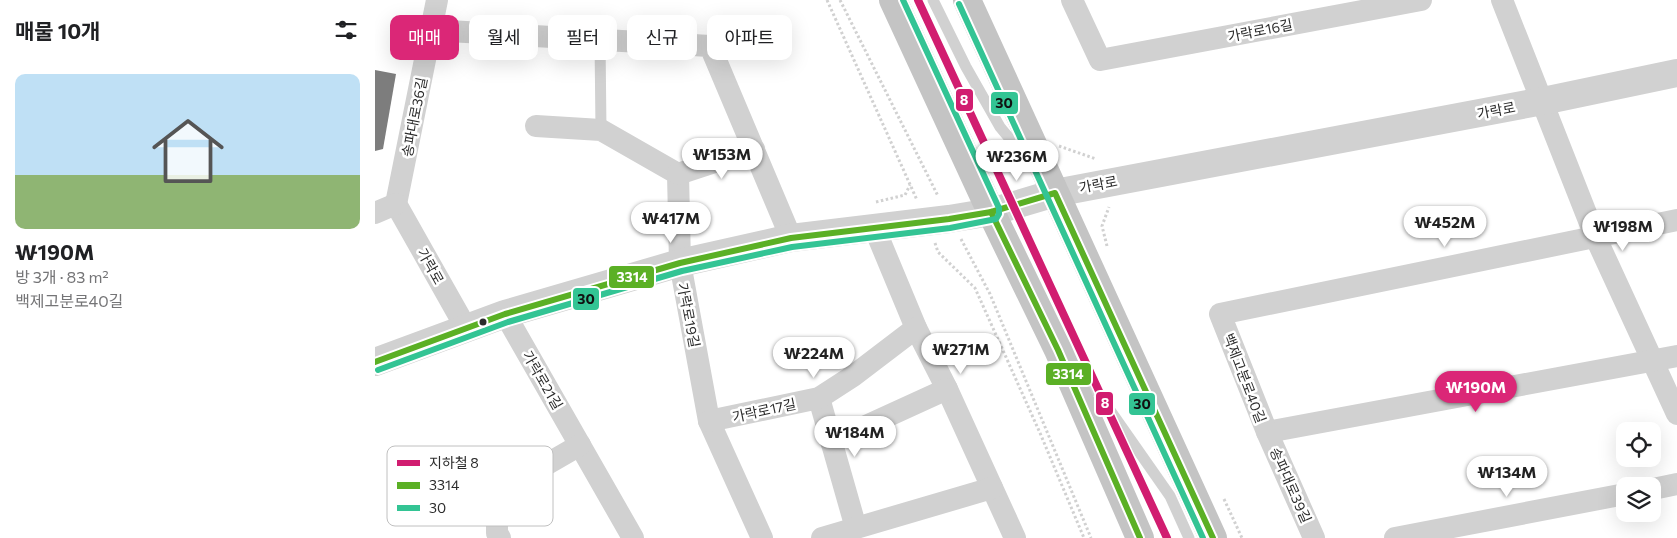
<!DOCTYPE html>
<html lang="ko">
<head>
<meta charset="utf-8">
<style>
  :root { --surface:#fff; --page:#f2f2f2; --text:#202124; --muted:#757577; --line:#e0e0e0; --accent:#db2777 }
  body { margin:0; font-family:Commissioner,"Noto Sans KR",sans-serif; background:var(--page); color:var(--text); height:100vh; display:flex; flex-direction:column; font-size:19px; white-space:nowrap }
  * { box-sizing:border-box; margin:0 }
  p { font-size:16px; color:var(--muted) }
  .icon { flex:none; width:28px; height:28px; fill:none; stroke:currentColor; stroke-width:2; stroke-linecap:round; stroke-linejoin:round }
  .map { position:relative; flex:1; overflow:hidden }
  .drawer { display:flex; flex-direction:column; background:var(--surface); width:375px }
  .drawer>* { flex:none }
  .hud { position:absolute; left:15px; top:15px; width:475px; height:45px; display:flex; gap:10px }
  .controls { position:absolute; left:1241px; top:422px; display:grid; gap:10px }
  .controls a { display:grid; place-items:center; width:45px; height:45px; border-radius:10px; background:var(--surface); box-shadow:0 5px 20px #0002; font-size:25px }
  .price { position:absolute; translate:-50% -42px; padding:0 11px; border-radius:18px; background:#fff; color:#222; font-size:16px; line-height:32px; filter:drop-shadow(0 1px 2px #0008) }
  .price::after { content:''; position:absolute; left:50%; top:30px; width:15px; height:11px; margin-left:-8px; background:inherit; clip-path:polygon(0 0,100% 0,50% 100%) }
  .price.active { background:var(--accent); color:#fff }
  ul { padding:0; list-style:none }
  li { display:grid; align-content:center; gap:10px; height:265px; padding:0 15px }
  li+li { border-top:1px solid var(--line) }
  li span { display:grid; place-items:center; height:155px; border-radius:10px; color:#555 }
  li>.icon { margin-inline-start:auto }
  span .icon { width:90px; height:90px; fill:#fffc; stroke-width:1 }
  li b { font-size:21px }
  h2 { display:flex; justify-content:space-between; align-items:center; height:60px; padding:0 15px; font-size:21px }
  .pill { padding:0 18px; border-radius:10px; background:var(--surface); box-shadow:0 5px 20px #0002; font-size:18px; line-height:45px }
  .pill.active { background:var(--accent); color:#fff }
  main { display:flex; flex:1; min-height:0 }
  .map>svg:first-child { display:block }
</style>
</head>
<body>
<main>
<section class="drawer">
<h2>매물 10개<svg class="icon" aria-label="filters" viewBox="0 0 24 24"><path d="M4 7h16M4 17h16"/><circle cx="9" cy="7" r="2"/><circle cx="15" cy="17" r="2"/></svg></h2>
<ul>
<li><span style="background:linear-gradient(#bfe0f5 65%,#8fb573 0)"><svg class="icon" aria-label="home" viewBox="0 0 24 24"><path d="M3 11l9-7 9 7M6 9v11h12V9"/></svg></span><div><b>₩190M</b><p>방 3개 · 83 m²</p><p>백제고분로40길</p></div></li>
</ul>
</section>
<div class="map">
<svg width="1302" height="538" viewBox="0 0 1302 538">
  <rect width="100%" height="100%" fill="#fff"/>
  <path fill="#7d7d7d" d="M0,70L21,74L8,149L0,151Z"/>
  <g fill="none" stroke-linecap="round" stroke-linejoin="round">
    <g stroke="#d1d1d1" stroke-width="3" stroke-dasharray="2.5 2.5" stroke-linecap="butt">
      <path d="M452,0L542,200"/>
      <path d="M465,0L563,196"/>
      <path d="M684,146L721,159"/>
      <path d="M501,202L530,195L535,185"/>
      <path d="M586,239L615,294L716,538"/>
      <path d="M560,243L563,252L600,288L665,433L709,538"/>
      <path d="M732,246L727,226L734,207"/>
      <path d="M849,499L867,538"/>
    </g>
    <g stroke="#d1d1d1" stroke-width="11">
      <path d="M558,0L591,67L625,127L655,163"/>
      <path d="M225,40L226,130"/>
      <path d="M699,366L718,386L795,496L814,538"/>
    </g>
    <g stroke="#d1d1d1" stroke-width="22">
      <path d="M697,0L725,60L1046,0"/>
      <path d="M1127,0L1220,236L1302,414"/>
      <path d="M56,30L335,46L416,238"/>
      <path d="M161,126L226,130L303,174L305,263L334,421L387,538"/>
      <path d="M303,174L379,149"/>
      <path d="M21,204L62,0"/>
      <path d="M21,204L91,328"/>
      <path d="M0,213L21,204"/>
      <path d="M499,227L541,328L572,389L640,538"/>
      <path d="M130,314L258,538"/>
      <path d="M444,398L481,528"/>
      <path d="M334,421L444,398L478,376L541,328"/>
      <path d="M892,432L1302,356"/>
      <path d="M456,442L572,389"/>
      <path d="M1278,489L1302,484"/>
      <path d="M125,538L122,533V510L141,482L205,445"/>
      <path d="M447,538L617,488"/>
      <path d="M939,538L892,432L845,314L1302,220"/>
      <path d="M1020,538L1250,494"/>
    </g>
    <path stroke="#d1d1d1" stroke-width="28" d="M0,362L130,314L305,263L416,238L574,219L616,212L680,193L1168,101L1302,73"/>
    <g stroke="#c4c4c4" stroke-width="28">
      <path d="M518,0L616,212L683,350L765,538"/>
      <path d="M592,0L838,538"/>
    </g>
    <defs>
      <g id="bus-1">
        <path d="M616,212L683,350L765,538"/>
        <path d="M0,362L130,314L305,263L416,238L574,219L616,212L680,193L838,538"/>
      </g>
      <g id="bus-2">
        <path d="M584,4L828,538"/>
        <path d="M3,370L133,322L307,271L417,247L575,228L621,219L624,214V208L528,0"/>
      </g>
    </defs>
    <use href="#bus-1" stroke="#fff" stroke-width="10"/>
    <use href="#bus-2" stroke="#fff" stroke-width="10"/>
    <use href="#bus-1" stroke="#5bb025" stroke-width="6"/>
    <use href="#bus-2" stroke="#33c494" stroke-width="6"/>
    <defs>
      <path id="metro-1" d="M543,0L792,538"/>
    </defs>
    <use href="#metro-1" stroke="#fff" stroke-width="11"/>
    <use href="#metro-1" stroke="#d11d70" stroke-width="8"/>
  </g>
  <circle fill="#2c2c2c" stroke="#fff" stroke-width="2" cx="108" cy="322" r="4.5"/>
  <g text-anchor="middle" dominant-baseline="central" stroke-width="5" stroke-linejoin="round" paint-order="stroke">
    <g font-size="14" fill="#2c2c2c" stroke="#fff">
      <text transform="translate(885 30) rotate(-11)">가락로16길</text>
      <text transform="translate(1121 110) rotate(-11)">가락로</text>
      <text transform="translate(39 117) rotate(-79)">송파대로36길</text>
      <text transform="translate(723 184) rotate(-11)">가락로</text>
      <text transform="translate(56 266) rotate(61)">가락로</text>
      <text transform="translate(314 315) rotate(79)">가락로19길</text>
      <text transform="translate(870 378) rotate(69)">백제고분로40길</text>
      <text transform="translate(168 380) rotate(60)">가락로21길</text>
      <text transform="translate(389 410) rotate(-12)">가락로17길</text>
      <text transform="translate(916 485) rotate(66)">송파대로39길</text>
    </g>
  </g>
  <rect x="12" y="446" width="166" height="80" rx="8" fill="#fff" stroke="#c0c0c0" stroke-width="1"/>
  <rect x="22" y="460" width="23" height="6" fill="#d11d70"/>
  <rect x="22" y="482" width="23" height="7" fill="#5bb025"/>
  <rect x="22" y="505" width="23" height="6" fill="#33c494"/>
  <g font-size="14" fill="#2c2c2c">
    <text x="54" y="468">지하철 8</text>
    <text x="54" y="490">3314</text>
    <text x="54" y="513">30</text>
  </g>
  <g stroke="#fff" stroke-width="2">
    <rect x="580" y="88" width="19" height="24" rx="5" fill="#d11d70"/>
    <rect x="615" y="91" width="29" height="24" rx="5" fill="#33c494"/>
    <rect x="233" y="265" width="47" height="24" rx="5" fill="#5bb025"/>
    <rect x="197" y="287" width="28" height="24" rx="5" fill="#33c494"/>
    <rect x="670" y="362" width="47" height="24" rx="5" fill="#5bb025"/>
    <rect x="720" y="391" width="19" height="25" rx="5" fill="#d11d70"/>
    <rect x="753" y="392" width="28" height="24" rx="5" fill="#33c494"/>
  </g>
  <g font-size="14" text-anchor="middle" font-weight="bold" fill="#fff">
    <text x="589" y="105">8</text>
    <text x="257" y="282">3314</text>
    <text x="693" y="379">3314</text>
    <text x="730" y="408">8</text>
  </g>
  <g font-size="14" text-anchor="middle" font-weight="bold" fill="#111">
    <text x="629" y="108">30</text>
    <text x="211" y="304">30</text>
    <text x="767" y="409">30</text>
  </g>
</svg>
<div class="controls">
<a><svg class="icon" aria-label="locate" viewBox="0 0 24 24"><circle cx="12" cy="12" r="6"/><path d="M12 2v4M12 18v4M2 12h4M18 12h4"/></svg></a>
<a><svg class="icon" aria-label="layers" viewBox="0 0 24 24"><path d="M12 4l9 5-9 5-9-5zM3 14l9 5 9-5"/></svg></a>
</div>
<b class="price" style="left:347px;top:180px">₩153M</b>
<b class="price" style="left:642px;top:182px">₩236M</b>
<b class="price" style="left:296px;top:244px">₩417M</b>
<b class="price" style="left:1070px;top:248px">₩452M</b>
<b class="price" style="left:1248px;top:252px">₩198M</b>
<b class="price" style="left:586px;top:375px">₩271M</b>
<b class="price" style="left:439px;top:379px">₩224M</b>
<b class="price active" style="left:1101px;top:413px">₩190M</b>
<b class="price" style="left:480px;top:458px">₩184M</b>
<b class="price" style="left:1132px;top:498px">₩134M</b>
<div class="hud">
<a class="pill active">매매</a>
<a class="pill">월세</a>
<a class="pill">필터</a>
<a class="pill">신규</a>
<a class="pill">아파트</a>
</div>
</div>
</main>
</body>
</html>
